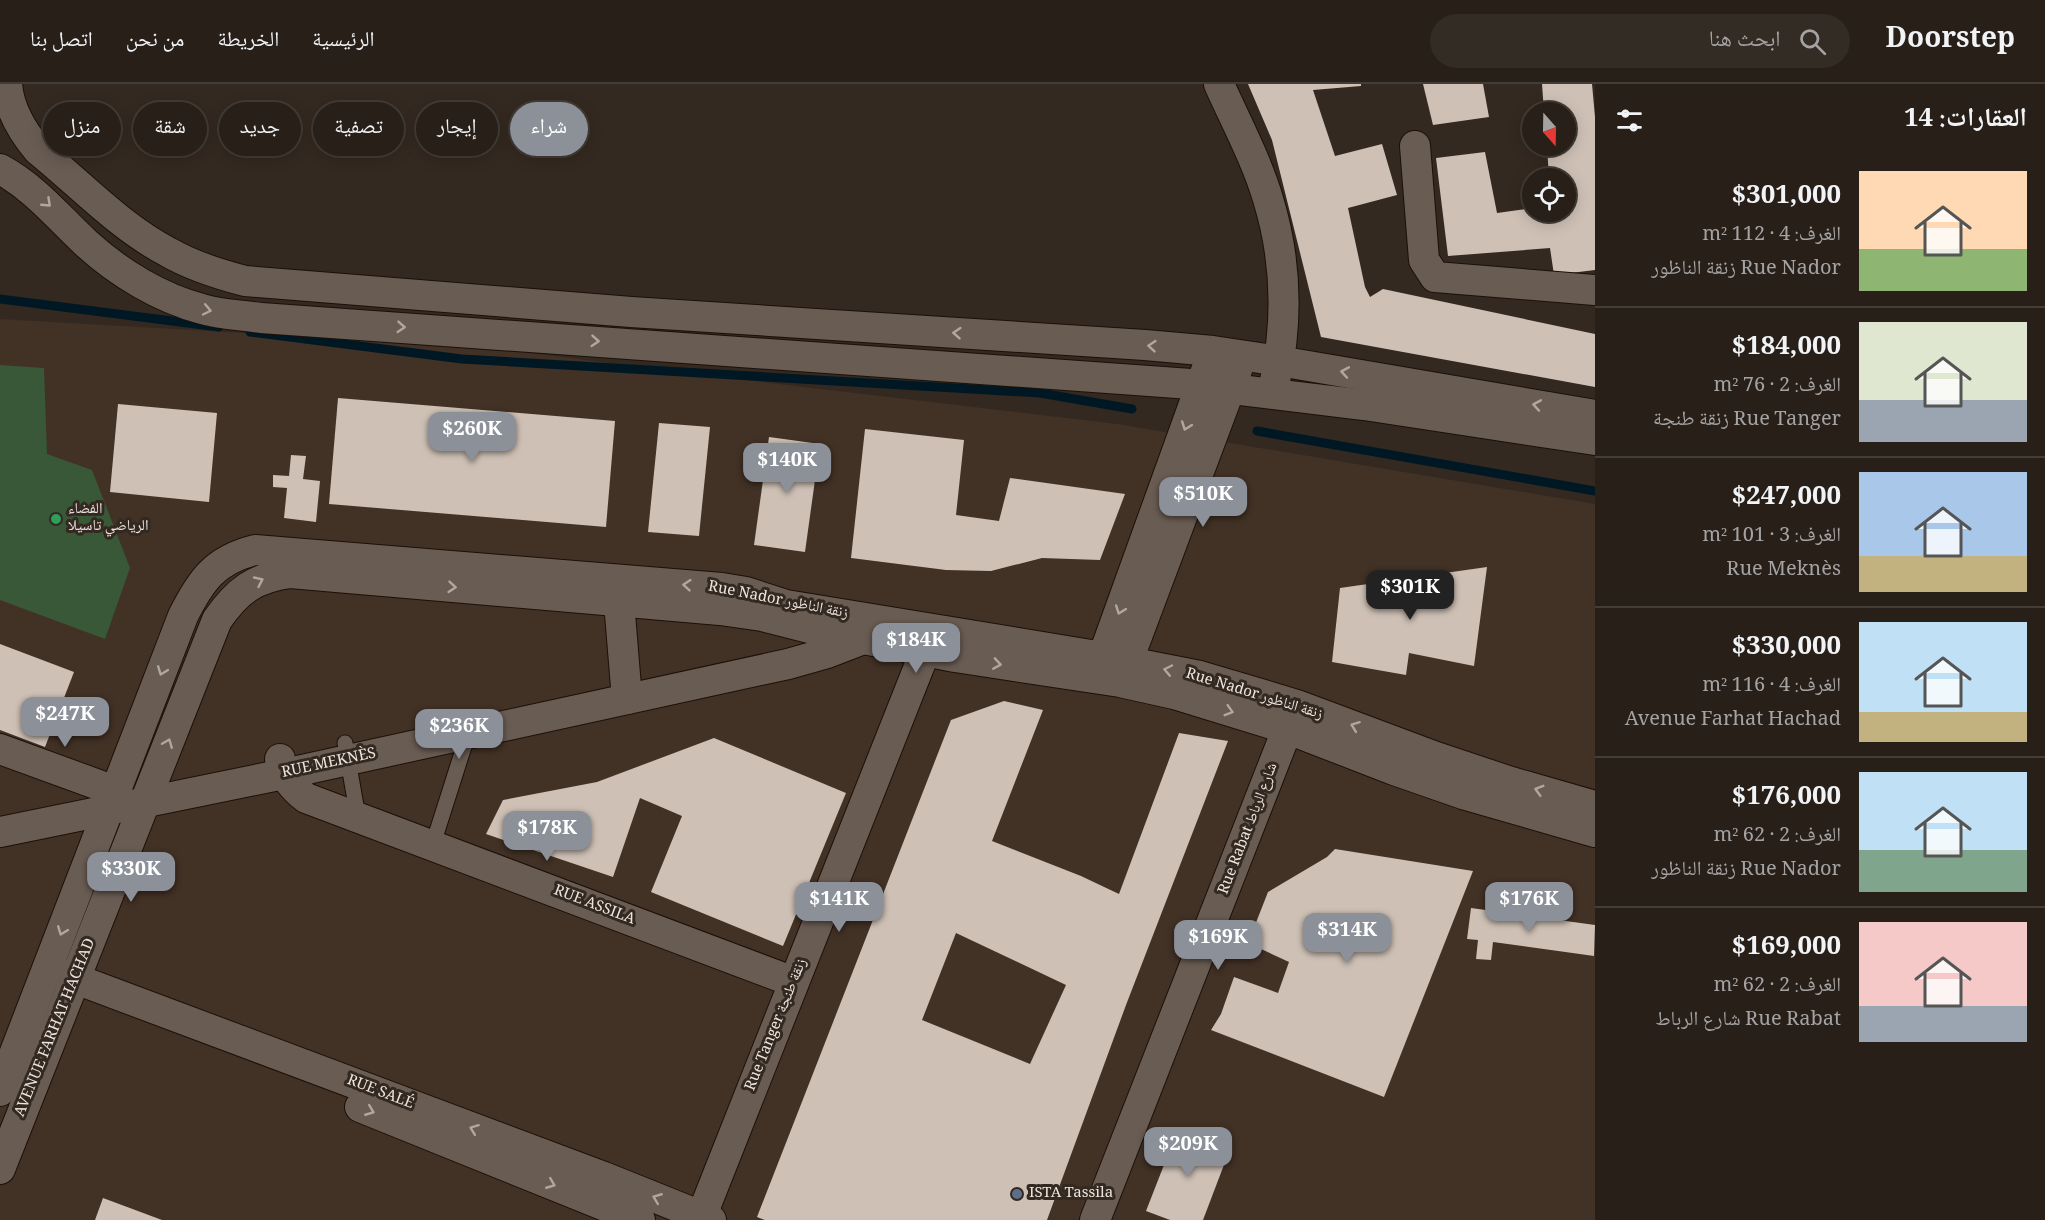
<!DOCTYPE html>
<html lang="ar">
<head>
<meta charset="utf-8">
<style>
  :root { --surface:#271f18; --page:#332c25; --text:#f1f3f6; --muted:#a4a2a2; --line:#433d37; --accent:#8c9099 }
  body { margin:0; font-family:Georgia,"Noto Naskh Arabic",serif; background:var(--page); color:var(--text); direction:rtl; height:100vh; display:flex; flex-direction:column; font-size:22px; white-space:nowrap }
  * { box-sizing:border-box; margin:0 }
  p { font-size:20px; color:var(--muted) }
  .icon { flex:none; width:33px; height:33px; fill:none; stroke:currentColor; stroke-width:2; stroke-linecap:round; stroke-linejoin:round }
  .map { position:relative; flex:1; overflow:hidden; direction:ltr }
  .drawer { display:flex; flex-direction:column; background:var(--surface); width:450px }
  .drawer>* { flex:none }
  .top-card { position:absolute; left:18px; top:18px; width:570px; height:54px; direction:rtl; display:flex; gap:12px }
  .needle { width:39px; rotate:160deg }
  .fabs { position:absolute; left:1522px; top:18px; display:grid; gap:12px }
  .fabs a { display:grid; place-items:center; width:54px; height:54px; border-radius:50%; background:var(--surface); box-shadow:0 3px 15px #0003,0 0 0 2px var(--line); font-size:30px }
  .price { position:absolute; translate:-50% -51px; padding:0 14px; border-radius:12px; background:var(--accent); color:#fff; font-size:20px; line-height:39px; filter:drop-shadow(0 2px 3px #0008) }
  .price::after { content:''; position:absolute; left:50%; top:36px; width:18px; height:14px; margin-left:-9px; background:inherit; clip-path:polygon(0 0,100% 0,50% 100%) }
  .price.on { background:#222; color:#fff }
  ul { padding:0; list-style:none }
  li { display:flex; align-items:center; gap:18px; height:150px; padding:0 18px }
  li+li { border-top:2px solid var(--line) }
  li span { display:grid; place-items:center; flex:none; width:168px; height:120px; border-radius:0px; color:#555 }
  li>.icon { margin-inline-start:auto }
  span .icon { width:72px; height:72px; fill:#fffc; stroke-width:1 }
  li b { font-size:26px }
  h2 { display:flex; justify-content:space-between; align-items:center; height:72px; padding:0 18px; font-size:26px }
  .tag { padding:0 21px; border-radius:27px; background:var(--surface); box-shadow:0 3px 15px #0003,0 0 0 2px var(--line); font-size:21px; line-height:54px }
  .tag.on { background:var(--accent); color:#fff }
  header { display:flex; align-items:center; gap:36px; box-sizing:border-box; height:84px; padding:0 30px; background:var(--surface); border-bottom:2px solid var(--line) }
  header strong { font-size:28px }
  nav { display:flex; gap:33px; margin-inline-start:auto; font-size:21px }
  .search { width:420px; height:54px; background:var(--page); display:flex; align-items:center; gap:15px; box-sizing:border-box; padding:0 21px; border-radius:33px; color:var(--muted); font-size:22px }
  main { display:flex; flex:1; min-height:0 }
  .map>svg:first-child { display:block }
</style>
</head>
<body>
<header>
<strong>Doorstep</strong>
<div class="search"><svg class="icon" aria-label="search" viewBox="0 0 24 24"><circle cx="10" cy="10" r="6"/><path d="M15 15l6 6"/></svg>ابحث هنا</div>
<nav><a>الرئيسية</a><a>الخريطة</a><a>من نحن</a><a>اتصل بنا</a></nav>
</header>
<main>
<section class="drawer">
<h2>العقارات: 14<svg class="icon" aria-label="filters" viewBox="0 0 24 24"><path d="M4 7h16M4 17h16"/><circle cx="9" cy="7" r="2"/><circle cx="15" cy="17" r="2"/></svg></h2>
<ul>
<li><span style="background:linear-gradient(#ffd9b3 65%,#8fb573 0)"><svg class="icon" aria-label="home" viewBox="0 0 24 24"><path d="M3 11l9-7 9 7M6 9v11h12V9"/></svg></span><div><b>$301,000</b><p>الغرف: 4 · 112 m²</p><p>Rue Nador زنقة الناظور</p></div></li>
<li><span style="background:linear-gradient(#dfe7d0 65%,#9aa5b1 0)"><svg class="icon" aria-label="home" viewBox="0 0 24 24"><path d="M3 11l9-7 9 7M6 9v11h12V9"/></svg></span><div><b>$184,000</b><p>الغرف: 2 · 76 m²</p><p>Rue Tanger زنقة طنجة</p></div></li>
<li><span style="background:linear-gradient(#a9c7e8 70%,#c2b280 0)"><svg class="icon" aria-label="home" viewBox="0 0 24 24"><path d="M3 11l9-7 9 7M6 9v11h12V9"/></svg></span><div><b>$247,000</b><p>الغرف: 3 · 101 m²</p><p>Rue Meknès</p></div></li>
<li><span style="background:linear-gradient(#bfe0f5 75%,#c2b280 0)"><svg class="icon" aria-label="home" viewBox="0 0 24 24"><path d="M3 11l9-7 9 7M6 9v11h12V9"/></svg></span><div><b>$330,000</b><p>الغرف: 4 · 116 m²</p><p>Avenue Farhat Hachad</p></div></li>
<li><span style="background:linear-gradient(#bfe0f5 65%,#7fa58c 0)"><svg class="icon" aria-label="home" viewBox="0 0 24 24"><path d="M3 11l9-7 9 7M6 9v11h12V9"/></svg></span><div><b>$176,000</b><p>الغرف: 2 · 62 m²</p><p>Rue Nador زنقة الناظور</p></div></li>
<li><span style="background:linear-gradient(#f6c9c9 70%,#9aa5b1 0)"><svg class="icon" aria-label="home" viewBox="0 0 24 24"><path d="M3 11l9-7 9 7M6 9v11h12V9"/></svg></span><div><b>$169,000</b><p>الغرف: 2 · 62 m²</p><p>Rue Rabat شارع الرباط</p></div></li>
</ul>
</section>
<div class="map">
<svg width="1595" height="1136" viewBox="0 0 1595 1136">
  <rect width="100%" height="100%" fill="#342920"/>
  <path fill="#423125" d="M0,235L484,263L702,291L1117,340L1595,420V1136H0Z"/>
  <path fill="#385837" d="M0,281L44,284L47,370L92,386L130,484L105,555L0,516Z"/>
  <g fill="none" stroke-linecap="round" stroke-linejoin="round">
    <g stroke="#001823" stroke-width="9">
      <path d="M0,215L219,243"/>
      <path d="M250,248L462,275L1040,309L1132,325"/>
      <path d="M1257,347L1595,407"/>
    </g>
  </g>
  <g fill="#cec0b5" fill-rule="evenodd">
    <path d="M1248,0H1361V2L1313,6L1335,72L1382,60L1397,111L1348,124L1365,203L1370,213L1383,205L1595,250V303L1321,253L1272,56Z"/>
    <path d="M1423,0H1483L1489,33L1433,41Z"/>
    <path d="M1542,0H1592L1595,33V186L1554,191L1550,164L1448,172L1436,74L1485,68L1497,129L1533,124V128H1566V94H1549L1547,62H1566V28H1544Z"/>
    <path d="M338,314L615,337L606,443L329,420Z"/>
    <path d="M118,320L217,329L209,418L110,408Z"/>
    <path d="M659,339L710,343L699,452L648,448Z"/>
    <path d="M865,345L964,356L956,431L999,437L1010,394L1125,410L1100,476L1042,474L991,487L946,486L851,474Z"/>
    <path d="M769,353L820,360L805,468L754,461Z"/>
    <path d="M291,371L306,372L303,395L320,397L316,438L284,434L287,404L273,403V391L289,392Z"/>
    <path d="M1487,483L1474,582L1409,569L1406,591L1332,578L1340,504Z"/>
    <path d="M0,560L74,588L45,663L0,646Z"/>
    <path d="M1004,617L1043,626L992,757L1081,792L1119,810L1179,649L1228,657L1126,921L1047,1136H765L757,1133L951,636ZM956,849L1066,901L1030,980L922,936Z"/>
    <path d="M714,654L846,709L783,862L651,808L682,732L640,714L613,793L486,750L503,716L597,698Z"/>
    <path d="M1335,765L1473,787L1384,1013L1211,946L1221,930L1234,893L1278,909L1289,878L1248,859L1268,808L1327,773Z"/>
    <path d="M1471,824L1595,841L1594,872L1493,858L1491,876L1476,875L1478,856L1467,855Z"/>
    <path d="M1178,1045L1230,1065L1203,1136H1170L1146,1127Z"/>
    <path d="M103,1114L162,1136H95Z"/>
  </g>
  <g fill="none" stroke-linecap="round" stroke-linejoin="round">
    <defs>
      <g id="service">
        <path d="M345,659L358,733"/>
        <path d="M433,760L468,650"/>
      </g>
      <g id="minor">
        <path d="M7,0C9,25 22,47 38,66C80,100 120,143 168,168C192,182 218,190 245,197L631,228L1145,261L1213,267L1279,277L1595,331"/>
        <path d="M1219,0C1236,38 1256,75 1268,115C1286,174 1288,237 1275,297"/>
        <path d="M1415,62L1424,176L1435,193L1595,206"/>
        <path d="M0,85C35,104 58,133 87,160C119,189 160,214 202,225C221,231 241,231 261,234L1191,300L1364,321L1595,356"/>
        <path d="M619,518L627,615"/>
        <path d="M1096,592L1207,284"/>
        <path d="M1121,595L1237,286"/>
        <path d="M0,665L115,707"/>
        <path d="M280,675C284,693 292,703 306,714L794,898"/>
        <path d="M0,748L284,690L788,580L827,569L866,554"/>
        <path d="M57,888L604,1093L711,1136"/>
        <path d="M0,1007L183,532C201,496 215,476 255,466L722,504L746,508L786,521L1103,573L1200,592L1297,621L1436,673L1511,698L1595,722"/>
        <path d="M360,1023L640,1136"/>
        <path d="M0,1085L217,536C237,507 254,494 290,489L720,526L762,532L813,545L955,573L1120,598L1174,610L1288,645L1394,686L1463,710L1595,748"/>
        <path d="M700,1136L932,550"/>
        <path d="M1095,1136L1294,628"/>
      </g>
    </defs>
    <use href="#service" stroke="#1b110a" stroke-width="17"/>
    <use href="#minor" stroke="#1b110a" stroke-width="32"/>
    <use href="#service" stroke="#695c53" stroke-width="15"/>
    <use href="#minor" stroke="#695c53" stroke-width="30"/>
  </g>
  <defs><path id="oneway-chevron" d="M-2-3.5L2.5 0L-2 3.5" fill="none" stroke-width="1.6" stroke-linecap="round" stroke-linejoin="round" transform="scale(1.5)"/></defs>
  <g stroke="#b1a7a0">
    <use href="#oneway-chevron" transform="translate(47 119) rotate(43)"/>
    <use href="#oneway-chevron" transform="translate(207 226) rotate(12)"/>
    <use href="#oneway-chevron" transform="translate(401 243) rotate(4)"/>
    <use href="#oneway-chevron" transform="translate(957 249) rotate(-176)"/>
    <use href="#oneway-chevron" transform="translate(595 257) rotate(4)"/>
    <use href="#oneway-chevron" transform="translate(1152 262) rotate(-175)"/>
    <use href="#oneway-chevron" transform="translate(1345 288) rotate(-170)"/>
    <use href="#oneway-chevron" transform="translate(1537 321) rotate(-170)"/>
    <use href="#oneway-chevron" transform="translate(1186 342) rotate(110)"/>
    <use href="#oneway-chevron" transform="translate(259 497) rotate(-25)"/>
    <use href="#oneway-chevron" transform="translate(687 501) rotate(-175)"/>
    <use href="#oneway-chevron" transform="translate(452 503) rotate(5)"/>
    <use href="#oneway-chevron" transform="translate(1120 526) rotate(110)"/>
    <use href="#oneway-chevron" transform="translate(997 580) rotate(9)"/>
    <use href="#oneway-chevron" transform="translate(1168 586) rotate(-168)"/>
    <use href="#oneway-chevron" transform="translate(162 587) rotate(111)"/>
    <use href="#oneway-chevron" transform="translate(1229 627) rotate(17)"/>
    <use href="#oneway-chevron" transform="translate(1355 642) rotate(-159)"/>
    <use href="#oneway-chevron" transform="translate(168 659) rotate(-68)"/>
    <use href="#oneway-chevron" transform="translate(1539 706) rotate(-164)"/>
    <use href="#oneway-chevron" transform="translate(62 847) rotate(111)"/>
    <use href="#oneway-chevron" transform="translate(370 1027) rotate(22)"/>
    <use href="#oneway-chevron" transform="translate(474 1045) rotate(-159)"/>
    <use href="#oneway-chevron" transform="translate(551 1100) rotate(22)"/>
    <use href="#oneway-chevron" transform="translate(657 1114) rotate(-158)"/>
  </g>
  <circle fill="#2e9e5b" stroke="#342920" stroke-width="2" cx="56" cy="435" r="6"/>
  <circle fill="#5c6f8a" stroke="#342920" stroke-width="2" cx="1017" cy="1110" r="6"/>
  <g text-anchor="middle" dominant-baseline="central" stroke-width="6" stroke-linejoin="round" paint-order="stroke">
    <g font-size="15" fill="#ece4df" stroke="#342920" text-anchor="start">
      <text x="68" y="426">الفضاء<tspan x="68" dy="17">الرياضي تاسيلا</tspan></text>
      <text x="1029" y="1110">ISTA Tassila</text>
    </g>
    <g font-size="15" fill="#ece4df" stroke="#342920">
      <text transform="translate(778 517) rotate(11)">Rue Nador زنقة الناظور</text>
      <text transform="translate(1254 611) rotate(17)">Rue Nador زنقة الناظور</text>
      <text transform="translate(329 680) rotate(-12)">RUE MEKNÈS</text>
      <text transform="translate(1249 745) rotate(-69)">Rue Rabat شارع الرباط</text>
      <text transform="translate(594 822) rotate(21)">RUE ASSILA</text>
      <text transform="translate(777 941) rotate(-68)">Rue Tanger زنقة طنجة</text>
      <text transform="translate(56 944) rotate(-68)">AVENUE FARHAT HACHAD</text>
      <text transform="translate(380 1009) rotate(21)">RUE SALÉ</text>
    </g>
  </g>
</svg>
<div class="fabs">
<a><svg class="needle" viewBox="-14 -14 28 28"><path d="M0-13l5 13h-10z" fill="#e53935"/><path d="M0 13l5-13h-10z" fill="#a4a2a2"/></svg></a>
<a><svg class="icon" aria-label="locate" viewBox="0 0 24 24"><circle cx="12" cy="12" r="6"/><path d="M12 2v4M12 18v4M2 12h4M18 12h4"/></svg></a>
</div>
<b class="price" style="left:472px;top:379px">$260K</b>
<b class="price" style="left:787px;top:410px">$140K</b>
<b class="price" style="left:1203px;top:444px">$510K</b>
<b class="price on" style="left:1410px;top:537px">$301K</b>
<b class="price" style="left:916px;top:590px">$184K</b>
<b class="price" style="left:65px;top:664px">$247K</b>
<b class="price" style="left:459px;top:676px">$236K</b>
<b class="price" style="left:547px;top:778px">$178K</b>
<b class="price" style="left:131px;top:819px">$330K</b>
<b class="price" style="left:839px;top:849px">$141K</b>
<b class="price" style="left:1529px;top:849px">$176K</b>
<b class="price" style="left:1347px;top:880px">$314K</b>
<b class="price" style="left:1218px;top:887px">$169K</b>
<b class="price" style="left:1188px;top:1094px">$209K</b>
<div class="top-card">
<a class="tag on">شراء</a>
<a class="tag">إيجار</a>
<a class="tag">تصفية</a>
<a class="tag">جديد</a>
<a class="tag">شقة</a>
<a class="tag">منزل</a>
</div>
</div>
</main>
</body>
</html>
